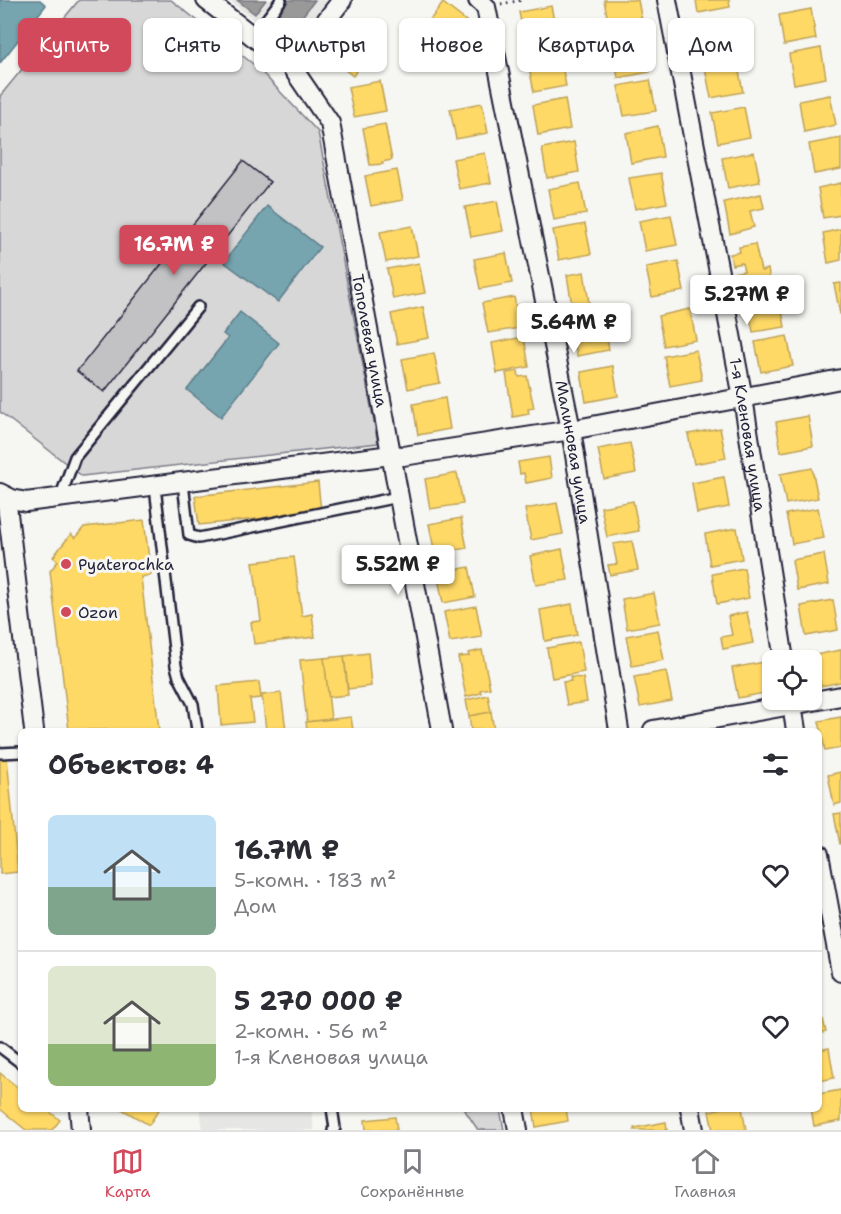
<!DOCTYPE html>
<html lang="ru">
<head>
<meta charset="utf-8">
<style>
  :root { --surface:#fff; --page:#f2f2f3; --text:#2b2b33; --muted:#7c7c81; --line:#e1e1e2; --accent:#d1495b }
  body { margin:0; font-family:"Shantell Sans",sans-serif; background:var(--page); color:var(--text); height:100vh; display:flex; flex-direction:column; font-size:22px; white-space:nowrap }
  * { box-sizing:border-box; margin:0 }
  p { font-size:20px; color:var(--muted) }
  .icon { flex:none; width:33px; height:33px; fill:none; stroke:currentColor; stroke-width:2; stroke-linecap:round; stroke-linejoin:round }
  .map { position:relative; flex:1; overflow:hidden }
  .side { position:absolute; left:18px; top:728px; width:804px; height:384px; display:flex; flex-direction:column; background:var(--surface); border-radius:9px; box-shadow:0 2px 4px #0004 }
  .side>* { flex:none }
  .hud { position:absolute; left:18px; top:18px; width:806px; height:54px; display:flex; gap:12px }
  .controls { position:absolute; left:762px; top:650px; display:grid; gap:12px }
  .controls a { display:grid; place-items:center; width:60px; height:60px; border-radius:9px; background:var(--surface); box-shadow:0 2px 4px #0004; font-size:30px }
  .price { position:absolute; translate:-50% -51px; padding:0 14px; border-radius:6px; background:#fff; color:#222; font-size:20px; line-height:39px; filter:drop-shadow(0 2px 3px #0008) }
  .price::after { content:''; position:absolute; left:50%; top:36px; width:18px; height:14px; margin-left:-9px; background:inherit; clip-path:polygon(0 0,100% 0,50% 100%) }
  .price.on { background:var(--accent); color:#fff }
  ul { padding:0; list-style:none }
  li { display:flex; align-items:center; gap:18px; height:150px; padding:0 30px }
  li+li { border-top:2px solid var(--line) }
  li span { display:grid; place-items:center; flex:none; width:168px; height:120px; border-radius:9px; color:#555 }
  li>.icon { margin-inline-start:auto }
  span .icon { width:72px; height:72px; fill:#fffc; stroke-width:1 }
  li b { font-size:26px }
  h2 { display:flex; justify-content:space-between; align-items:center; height:72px; padding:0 30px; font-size:26px }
  .chip { padding:0 21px; border-radius:9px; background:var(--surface); box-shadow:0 2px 4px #0004; font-size:21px; line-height:54px }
  .chip.on { background:var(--accent); color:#fff }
  .menu { display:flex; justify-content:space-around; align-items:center; height:84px; border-top:2px solid var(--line); background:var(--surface); font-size:16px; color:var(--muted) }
  .menu a { display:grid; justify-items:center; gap:3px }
  .menu .on { color:var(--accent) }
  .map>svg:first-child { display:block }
</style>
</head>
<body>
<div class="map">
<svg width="841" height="1130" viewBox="0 0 841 1130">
  <rect width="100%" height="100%" fill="#f6f6f2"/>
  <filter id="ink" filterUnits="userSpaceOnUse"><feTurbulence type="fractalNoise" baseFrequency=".0167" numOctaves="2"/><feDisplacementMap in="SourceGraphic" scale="12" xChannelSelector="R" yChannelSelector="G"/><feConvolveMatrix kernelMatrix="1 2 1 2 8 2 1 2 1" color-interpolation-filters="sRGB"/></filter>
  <g filter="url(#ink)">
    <g fill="#e6e6e4">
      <path d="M229,0H333L293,51Z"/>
      <path d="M200,1109H311L314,1130H203Z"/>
    </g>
    <g fill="#d7d7d7" stroke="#7c7c89" stroke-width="1.5">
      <path d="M79,0H171L257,67L318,132L378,443L82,476L0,412V96Z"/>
      <path d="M464,1109H500L504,1130H478Z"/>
    </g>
    <g fill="#ffd966" stroke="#bda259" stroke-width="1.5">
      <path d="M604,0H638L642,21L609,27Z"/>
      <path d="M696,0H729L730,7L698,13Z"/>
      <path d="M443,3L466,21L449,43L426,25Z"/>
      <path d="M551,6L557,36L525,42L519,12Z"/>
      <path d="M811,9L816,39L784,45L779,15Z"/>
      <path d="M730,25L735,55L703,61L698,31Z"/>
      <path d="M347,36L370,54L353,76L330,58Z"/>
      <path d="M645,41L650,72L618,78L613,47Z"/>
      <path d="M821,48L826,78L794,84L789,54Z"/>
      <path d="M560,56L566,86L534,92L528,62Z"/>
      <path d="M737,61L743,92L711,98L705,68Z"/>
      <path d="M650,80L656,111L624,116L618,86Z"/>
      <path d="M380,81L386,111L354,117L348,87Z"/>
      <path d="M830,95L836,125L804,132L799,101Z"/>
      <path d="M565,99L570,129L538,135L533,105Z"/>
      <path d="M482,103L488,133L456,139L450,109Z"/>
      <path d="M744,107L750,137L718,143L712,113Z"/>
      <path d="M385,124L392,160L382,162L383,164L370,165L363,128Z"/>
      <path d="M658,126L663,157L631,163L626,133Z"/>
      <path d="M841,138V169L814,174L809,144Z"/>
      <path d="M574,142L579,172L547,178L542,148Z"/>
      <path d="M754,152L760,182L728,188L722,158Z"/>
      <path d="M485,153L491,183L459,189L453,159Z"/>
      <path d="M397,170L403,200L371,206L365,176Z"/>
      <path d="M661,173L667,203L635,209L629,178Z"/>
      <path d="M580,183L586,214L554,220L548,189Z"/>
      <path d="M841,183V215L823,218L818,188Z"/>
      <path d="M761,194L764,208L750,211L754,227L730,234L724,202Z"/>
      <path d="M497,201L503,231L471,237L465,207Z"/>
      <path d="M671,215L677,245L645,251L639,221Z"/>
      <path d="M585,224L591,254L559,260L553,230Z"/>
      <path d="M412,226L418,256L386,262L380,232Z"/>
      <path d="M841,229V260L828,263L823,233Z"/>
      <path d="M755,244L761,271L768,269L770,281L750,285L749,277L733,280L732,273L744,271L742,263L732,265L730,254L740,252L739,247Z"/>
      <path d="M506,253L512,283L480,289L474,259Z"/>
      <path d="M678,261L684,291L652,297L646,267Z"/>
      <path d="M419,263L425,293L393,299L387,269Z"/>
      <path d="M584,272L589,303L572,306L567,275Z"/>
      <path d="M841,283V314H840L834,284Z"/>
      <path d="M779,296L785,327L753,332L747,302Z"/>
      <path d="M514,297L520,328L488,333L482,303Z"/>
      <path d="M423,307L429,338L397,344L391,314Z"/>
      <path d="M690,309L696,340L664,346L658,316Z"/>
      <path d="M604,320L609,350L577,356L572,326Z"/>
      <path d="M787,336L793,366L761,372L755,342Z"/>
      <path d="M524,337L529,367L497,373L492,343Z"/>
      <path d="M696,350L702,380L670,386L664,356Z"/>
      <path d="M434,353L440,383L408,389L402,359Z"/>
      <path d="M613,366L618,396L586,402L581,372Z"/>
      <path d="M518,371L519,377L527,376L534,408L528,409L529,414L513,417L506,373Z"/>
      <path d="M445,398L450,429L418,435L413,404Z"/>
      <path d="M808,416L813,446L781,452L776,422Z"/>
      <path d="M720,428L726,458L694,464L688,434Z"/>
      <path d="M630,443L636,473L604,479L598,449Z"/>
      <path d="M549,457L552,478L526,483L524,473L520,474L518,462Z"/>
      <path d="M812,468L818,498L786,504L780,474Z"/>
      <path d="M457,473L463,504L430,509L425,479Z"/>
      <path d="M724,477L729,507L697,513L692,483Z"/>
      <path d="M318,482L321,512L199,525L195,496Z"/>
      <path d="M633,501L639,531L607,537L601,507Z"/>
      <path d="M557,503L563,534L531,540L525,509Z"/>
      <path d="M818,508L824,538L792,544L786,514Z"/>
      <path d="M461,518L467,548L435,554L429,524Z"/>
      <path d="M144,520L151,575L141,577L159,730H69L50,571L58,561L53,557L71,534L75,538L84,527Z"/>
      <path d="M737,528L742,559L710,565L705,534Z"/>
      <path d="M632,541L638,570L610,575L608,565L617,564L613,544Z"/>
      <path d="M562,549L568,580L536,585L530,556Z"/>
      <path d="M824,554L829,584L797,590L792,560Z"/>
      <path d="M294,557L302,616L312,614L315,637L254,644L251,622L261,621L253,562Z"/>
      <path d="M469,567L475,597L443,603L437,573Z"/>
      <path d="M744,568L749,598L717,604L712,574Z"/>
      <path d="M654,593L660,623L627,629L622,599Z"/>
      <path d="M833,600L838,630L806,636L801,606Z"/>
      <path d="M572,604L577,635L545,641L540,610Z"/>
      <path d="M476,606L482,637L450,642L444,612Z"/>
      <path d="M747,612L753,643L723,649L721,637L732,635L728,616Z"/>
      <path d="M658,630L664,660L632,666L626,636Z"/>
      <path d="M579,642L584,672L552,678L547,648Z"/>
      <path d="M482,650L490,688L480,690L481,693L466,697L458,657L469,656L468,653Z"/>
      <path d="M841,650V682L821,686L815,655Z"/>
      <path d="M368,653L371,686L348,689L344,656Z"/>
      <path d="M344,656L348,695L328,697L324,658Z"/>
      <path d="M324,658L331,719L307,722L300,660Z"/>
      <path d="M764,662L770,692L738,698L732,668Z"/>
      <path d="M666,671L672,701L640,707L634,677Z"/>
      <path d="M570,677L583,678L587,702L567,705L563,682L571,681Z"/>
      <path d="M259,682L261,698L250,699L253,722L221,725L218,686Z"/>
      <path d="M281,693L286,730H266L262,695Z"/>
      <path d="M488,695L491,712L469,716L466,700Z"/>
      <path d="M491,712L494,730H471L469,716Z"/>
      <path d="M351,717L353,730H307L306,722Z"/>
      <path d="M841,717V748L825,751L819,721Z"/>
      <path d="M7,758L18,872L0,874V759Z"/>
      <path d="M841,772V803L834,805L828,775Z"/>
      <path d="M841,813V844H840L834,814Z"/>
      <path d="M819,1002L826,1032L819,1034Z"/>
      <path d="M829,1048L834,1078L819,1081V1050Z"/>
      <path d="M0,1073L21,1090V1108H45L60,1120L52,1130H26L0,1109Z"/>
      <path d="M841,1090V1121L814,1126L811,1108H819V1094Z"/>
      <path d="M120,1108H160L149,1125Z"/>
      <path d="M533,1108H566L568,1121L536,1127Z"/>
      <path d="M723,1108H742L746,1130H713L709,1111Z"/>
      <path d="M395,1117L397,1130H366L365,1120Z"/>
      <path d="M666,1122L667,1130H634V1128Z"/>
    </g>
    <g fill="#76a5af" stroke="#5d7e8c" stroke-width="1.5">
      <path d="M0,0H40L46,5L0,63Z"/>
      <path d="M267,206L320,247L278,302L224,262Z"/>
      <path d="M240,312L279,343L221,417L187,390L228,338L223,334Z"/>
    </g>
    <g fill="#999" stroke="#75757d" stroke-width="1.5">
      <path d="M237,0H266L255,14Z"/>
      <path d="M289,0H315L288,35L272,22Z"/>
    </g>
    <path fill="#c2c2c4" stroke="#22223b" stroke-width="1.5" d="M243,161L270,182L104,392L77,371Z"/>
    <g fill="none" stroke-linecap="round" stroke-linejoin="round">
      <defs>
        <g id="service">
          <path d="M253,37L281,0"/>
          <path d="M183,483L189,535L199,538L398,497"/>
          <path d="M155,487L176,666L179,677L193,704L197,730"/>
          <path d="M60,498L75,457L198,307"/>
          <path d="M0,753L21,752"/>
          <path d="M0,1047L21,1063"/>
          <path d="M332,1108L335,1128L333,1130"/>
        </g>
        <g id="minor">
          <path id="s1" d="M206,0L291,66L330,123L442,730"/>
          <path id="s2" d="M478,0L486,7L571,430L619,730"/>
          <path id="s3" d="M667,0L743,398L784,660"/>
          <path d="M291,66L342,0"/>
          <path d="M0,493L12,499L26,502L391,455L403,456L571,430L841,379"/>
          <path d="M6,497L34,730"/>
          <path d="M791,699L796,730"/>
          <path d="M653,730L841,696"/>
          <path d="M819,854L841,972"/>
          <path d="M79,1108L81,1130"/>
          <path d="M514,1108L518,1130"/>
          <path d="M690,1108L694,1130"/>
        </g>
      </defs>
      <use href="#service" stroke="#22223b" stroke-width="14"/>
      <use href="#minor" stroke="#22223b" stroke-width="22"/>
      <path stroke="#22223b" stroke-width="3" stroke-dasharray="1.5 4.5" stroke-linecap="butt" d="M501,4L523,0"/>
      <use href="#service" stroke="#f6f6f2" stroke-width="9"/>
      <use href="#minor" stroke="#f6f6f2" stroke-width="18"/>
    </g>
  </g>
  <g fill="#d1495b" stroke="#f6f6f2" stroke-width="2">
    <circle cx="66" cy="564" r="6"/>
    <circle cx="66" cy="612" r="6"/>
  </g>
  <g text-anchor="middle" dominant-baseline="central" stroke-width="6" stroke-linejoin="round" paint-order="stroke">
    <g font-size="16" fill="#22223b" stroke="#f6f6f2">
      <text stroke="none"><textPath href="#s1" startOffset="398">Тополевая улица</textPath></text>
      <text stroke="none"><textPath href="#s3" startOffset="442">1-я Кленовая улица</textPath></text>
      <text stroke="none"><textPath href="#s2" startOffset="464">Малиновая улица</textPath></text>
    </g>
    <g font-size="16" fill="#22223b" stroke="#f6f6f2" text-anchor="start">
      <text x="78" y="564">Pyaterochka</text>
      <text x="78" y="612">Ozon</text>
    </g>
  </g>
</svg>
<div class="controls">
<a><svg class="icon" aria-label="locate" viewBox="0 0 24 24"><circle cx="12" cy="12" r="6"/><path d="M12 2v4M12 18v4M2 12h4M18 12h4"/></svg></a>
</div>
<b class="price on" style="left:174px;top:276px">16.7M ₽</b>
<b class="price" style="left:747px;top:326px">5.27M ₽</b>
<b class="price" style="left:574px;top:354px">5.64M ₽</b>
<b class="price" style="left:398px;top:596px">5.52M ₽</b>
<div class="hud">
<a class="chip on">Купить</a>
<a class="chip">Снять</a>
<a class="chip">Фильтры</a>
<a class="chip">Новое</a>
<a class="chip">Квартира</a>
<a class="chip">Дом</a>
</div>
<section class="side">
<h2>Объектов: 4<svg class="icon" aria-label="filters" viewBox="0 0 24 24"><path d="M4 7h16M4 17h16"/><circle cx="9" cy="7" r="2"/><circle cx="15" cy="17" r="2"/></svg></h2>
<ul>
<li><span style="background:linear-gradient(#bfe0f5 60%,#7fa58c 0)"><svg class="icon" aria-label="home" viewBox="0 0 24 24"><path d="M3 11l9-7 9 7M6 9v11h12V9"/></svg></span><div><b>16.7M ₽</b><p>5-комн. · 183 m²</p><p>Дом</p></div><svg class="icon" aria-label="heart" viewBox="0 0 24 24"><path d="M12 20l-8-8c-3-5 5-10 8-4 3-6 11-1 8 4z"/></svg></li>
<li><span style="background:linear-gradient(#dfe7d0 65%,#8fb573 0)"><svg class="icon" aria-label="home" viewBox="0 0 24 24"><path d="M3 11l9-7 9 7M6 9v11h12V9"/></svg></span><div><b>5 270 000 ₽</b><p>2-комн. · 56 m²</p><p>1-я Кленовая улица</p></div><svg class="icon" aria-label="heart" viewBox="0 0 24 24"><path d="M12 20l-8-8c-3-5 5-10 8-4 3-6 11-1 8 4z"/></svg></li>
</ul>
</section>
</div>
<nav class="menu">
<a class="on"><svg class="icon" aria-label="map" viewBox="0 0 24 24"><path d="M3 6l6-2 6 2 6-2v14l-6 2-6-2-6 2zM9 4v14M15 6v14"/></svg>Карта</a>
<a><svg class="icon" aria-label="saved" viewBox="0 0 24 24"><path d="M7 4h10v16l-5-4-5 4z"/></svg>Сохранённые</a>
<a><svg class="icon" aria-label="home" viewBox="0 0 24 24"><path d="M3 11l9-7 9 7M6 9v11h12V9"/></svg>Главная</a>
</nav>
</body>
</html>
